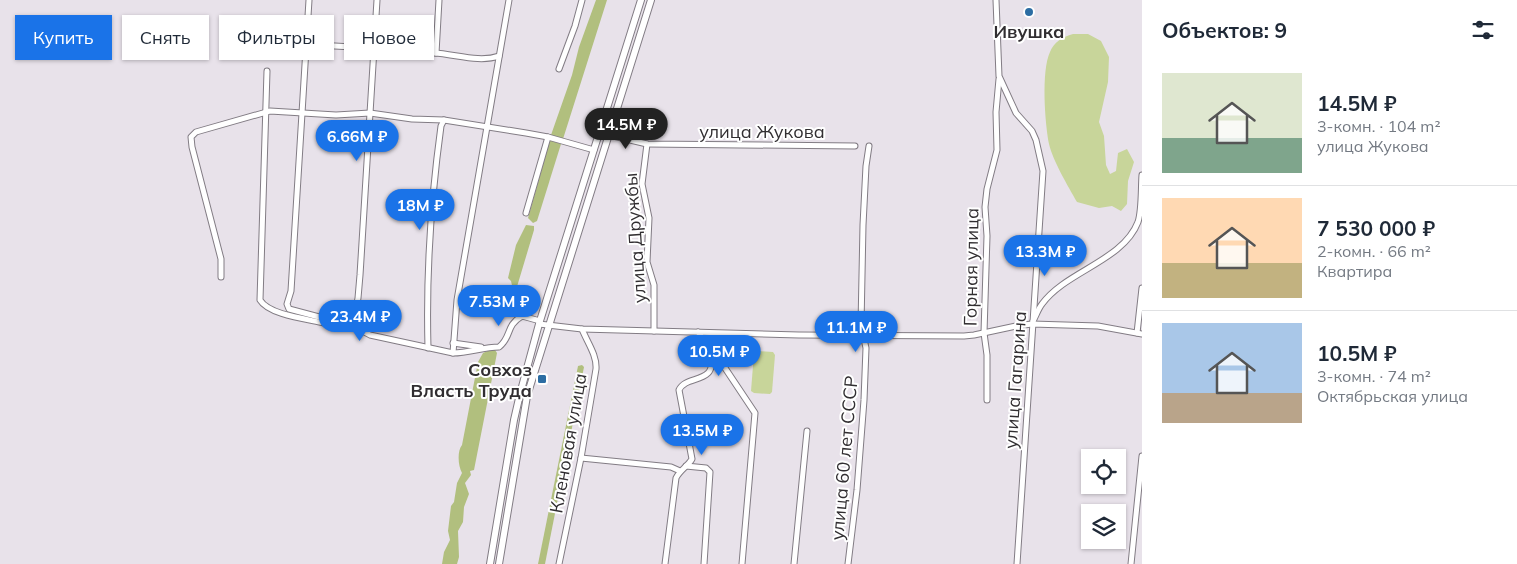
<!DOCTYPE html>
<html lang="ru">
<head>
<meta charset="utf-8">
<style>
  :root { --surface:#fff; --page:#f6f6f7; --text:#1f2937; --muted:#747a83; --line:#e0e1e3; --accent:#1a73e8 }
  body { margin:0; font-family:Mulish,sans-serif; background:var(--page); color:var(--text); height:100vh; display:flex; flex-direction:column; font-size:19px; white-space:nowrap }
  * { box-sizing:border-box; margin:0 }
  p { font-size:16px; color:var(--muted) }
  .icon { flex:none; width:28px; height:28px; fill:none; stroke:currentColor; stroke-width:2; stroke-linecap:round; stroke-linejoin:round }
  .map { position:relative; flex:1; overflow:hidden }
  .sheet { display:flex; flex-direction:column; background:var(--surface); width:375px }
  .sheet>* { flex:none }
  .hud { position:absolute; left:15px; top:15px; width:475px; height:45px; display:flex; gap:10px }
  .controls { position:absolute; left:1081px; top:449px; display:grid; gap:10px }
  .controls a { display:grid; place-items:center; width:45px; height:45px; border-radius:0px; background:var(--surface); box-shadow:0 1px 4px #0004; font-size:25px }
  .price { position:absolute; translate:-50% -42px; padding:0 11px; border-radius:18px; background:var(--accent); color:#fff; font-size:16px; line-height:32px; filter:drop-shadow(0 1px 2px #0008) }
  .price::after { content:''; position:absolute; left:50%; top:30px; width:15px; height:11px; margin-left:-8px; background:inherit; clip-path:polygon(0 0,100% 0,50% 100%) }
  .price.selected { background:#222; color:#fff }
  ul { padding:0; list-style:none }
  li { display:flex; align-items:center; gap:15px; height:125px; padding:0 20px }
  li+li { border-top:1px solid var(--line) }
  li span { display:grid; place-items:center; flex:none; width:140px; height:100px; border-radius:0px; color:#555 }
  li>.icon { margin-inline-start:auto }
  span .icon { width:60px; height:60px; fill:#fffc; stroke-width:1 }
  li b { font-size:21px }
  h2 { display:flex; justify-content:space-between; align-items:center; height:60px; padding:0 20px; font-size:21px }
  .pill { padding:0 18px; border-radius:0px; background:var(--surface); box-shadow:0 1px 4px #0004; font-size:18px; line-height:45px }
  .pill.selected { background:var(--accent); color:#fff }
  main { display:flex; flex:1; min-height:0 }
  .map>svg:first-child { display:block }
</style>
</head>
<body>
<main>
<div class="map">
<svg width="1142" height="564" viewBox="0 0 1142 564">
  <rect width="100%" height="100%" fill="#e8e2ea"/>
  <g fill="#c8d59a">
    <path d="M1073,34H1088L1101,41L1109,57L1108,82L1099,122L1104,136L1106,165L1110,174L1116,171L1118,153L1127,149L1134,162L1128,181L1127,204L1121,211L1112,206L1099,208L1077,202C1068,186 1053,161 1049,144C1045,123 1041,71 1050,52C1054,42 1062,37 1073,34Z"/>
    <path d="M757,351L773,352L775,355L772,392L770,394L754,393L751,391L754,353Z"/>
  </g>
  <g fill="#b1bf7e">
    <path d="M596,0H607L563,139L551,135L572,75L579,47Z"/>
    <path d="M550,140L561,144L537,221L533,223L528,218Z"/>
    <path d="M526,225L534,226V230L516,290H513L511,281L508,278L516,245Z"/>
    <path d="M490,350H495L497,353L474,470L470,471L471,475L465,483L469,494L464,507L463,522L458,531L459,557L457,564H442L444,552L450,540L448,531L451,506L454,502L457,483L462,473C458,466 457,451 462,445L478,362L483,353Z"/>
    <path d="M582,365L584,367L545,564H538L578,366Z"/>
  </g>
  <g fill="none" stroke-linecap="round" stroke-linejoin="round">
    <defs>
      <g id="minor">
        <path d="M309,0L291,291L287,304L289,309L353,326L370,335L453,353C469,353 483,347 499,347C512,337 505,326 522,316L540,321"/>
        <path d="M996,0L999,76L1016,113L1032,131L1036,140L1043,171L1017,564"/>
        <path d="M306,44C349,47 391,49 434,53C455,54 479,63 499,56"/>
        <path d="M436,53L439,0"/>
        <path d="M559,69L575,26L582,0"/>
        <path d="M267,71L260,300C269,315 307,319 324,323H332"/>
        <path d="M609,135L647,144L855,146"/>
        <path d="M647,144L642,184L649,218L647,262L654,285V331"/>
        <path d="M526,213L548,137"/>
        <path d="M221,277V259L192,147L191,137L196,132L270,111L336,115L370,113L412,119L444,120L526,133L548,137L594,150"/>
        <path d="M1033,321C1036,316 1038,309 1042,304C1066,271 1123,261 1138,222C1142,210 1141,188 1142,175"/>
        <path d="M539,324L582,329L799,335L964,336L974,335L1016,326L1032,324L1098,326L1142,334"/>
        <path d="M353,326L358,298L360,275L377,0"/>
        <path d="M698,332L715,353L755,413L742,564"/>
        <path d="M1137,333L1142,288"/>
        <path d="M453,343L481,347"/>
        <path d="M428,348C426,274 431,199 441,126L444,120"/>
        <path d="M453,353L457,300L509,0"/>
        <path d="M987,400V355L984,333L987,236L985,207L987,189L997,150L996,112L999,79"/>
        <path d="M581,458L671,467L680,471"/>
        <path d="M686,466L706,468L710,472L704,564"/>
        <path d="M559,564L581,458L596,369C597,355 587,342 582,329"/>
        <path d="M665,564L676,478C680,470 688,466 692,459L679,390C684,379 700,381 708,373C713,369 711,359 715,353"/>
        <path d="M794,564L807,431"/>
        <path d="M848,564L857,490L864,400L866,348L861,325L863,225L866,166L869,146"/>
        <path d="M1131,564L1142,456"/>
      </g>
      <g id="major">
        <path d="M490,564L514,420L520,394L539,324L641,0"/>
        <path d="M499,564L527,396L651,0"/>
      </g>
    </defs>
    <use href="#minor" stroke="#827c84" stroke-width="7"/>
    <use href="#major" stroke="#827c84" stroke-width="8"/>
    <use href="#minor" stroke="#fff" stroke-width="5"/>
    <use href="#major" stroke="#fff" stroke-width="6"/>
  </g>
  <g fill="#2c6da3" stroke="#fff" stroke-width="2">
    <circle cx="1029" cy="12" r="5"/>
    <rect x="537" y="374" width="10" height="10" rx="2.5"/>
  </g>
  <g text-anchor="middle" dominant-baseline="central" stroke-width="4" stroke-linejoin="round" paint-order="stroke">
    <g font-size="18" font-weight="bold" fill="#312e31" stroke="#fff">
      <text x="1029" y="31">Ивушка</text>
      <text x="532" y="369" text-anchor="end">Совхоз<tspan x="532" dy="21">Власть Труда</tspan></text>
    </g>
    <g font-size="18" fill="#312e31" stroke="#fff">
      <text x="762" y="131">улица Жукова</text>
      <text transform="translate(635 238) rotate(-94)">улица Дружбы</text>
      <text transform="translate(971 267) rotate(-89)">Горная улица</text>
      <text transform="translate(1015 380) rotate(-86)">улица Гагарина</text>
      <text transform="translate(568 443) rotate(-80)">Кленовая улица</text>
      <text transform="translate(844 458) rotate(-85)">улица 60 лет СССР</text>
    </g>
  </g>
</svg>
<div class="controls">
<a><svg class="icon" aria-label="locate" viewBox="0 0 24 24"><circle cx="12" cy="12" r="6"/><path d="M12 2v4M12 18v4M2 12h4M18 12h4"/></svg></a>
<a><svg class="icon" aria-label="layers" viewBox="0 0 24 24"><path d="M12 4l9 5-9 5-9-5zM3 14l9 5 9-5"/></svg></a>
</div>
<b class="price selected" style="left:626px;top:150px">14.5M ₽</b>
<b class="price" style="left:357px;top:162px">6.66M ₽</b>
<b class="price" style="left:420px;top:231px">18M ₽</b>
<b class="price" style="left:1045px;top:277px">13.3M ₽</b>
<b class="price" style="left:499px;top:327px">7.53M ₽</b>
<b class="price" style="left:360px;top:342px">23.4M ₽</b>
<b class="price" style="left:856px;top:353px">11.1M ₽</b>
<b class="price" style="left:719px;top:377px">10.5M ₽</b>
<b class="price" style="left:702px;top:456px">13.5M ₽</b>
<div class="hud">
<a class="pill selected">Купить</a>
<a class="pill">Снять</a>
<a class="pill">Фильтры</a>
<a class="pill">Новое</a>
</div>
</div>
<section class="sheet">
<h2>Объектов: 9<svg class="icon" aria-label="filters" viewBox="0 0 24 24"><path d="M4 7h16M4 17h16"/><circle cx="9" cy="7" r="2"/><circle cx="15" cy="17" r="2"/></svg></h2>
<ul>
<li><span style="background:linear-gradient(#dfe7d0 65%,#7fa58c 0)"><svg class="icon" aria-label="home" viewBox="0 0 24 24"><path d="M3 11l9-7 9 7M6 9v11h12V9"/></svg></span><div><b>14.5M ₽</b><p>3-комн. · 104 m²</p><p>улица Жукова</p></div></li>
<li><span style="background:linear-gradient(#ffd9b3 65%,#c2b280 0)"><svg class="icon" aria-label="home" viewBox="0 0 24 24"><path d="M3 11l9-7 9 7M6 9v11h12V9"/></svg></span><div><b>7 530 000 ₽</b><p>2-комн. · 66 m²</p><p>Квартира</p></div></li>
<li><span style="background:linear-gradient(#a9c7e8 70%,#b9a48a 0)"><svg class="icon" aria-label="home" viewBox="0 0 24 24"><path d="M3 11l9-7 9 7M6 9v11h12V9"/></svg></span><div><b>10.5M ₽</b><p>3-комн. · 74 m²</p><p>Октябрьская улица</p></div></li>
</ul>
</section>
</main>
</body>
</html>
